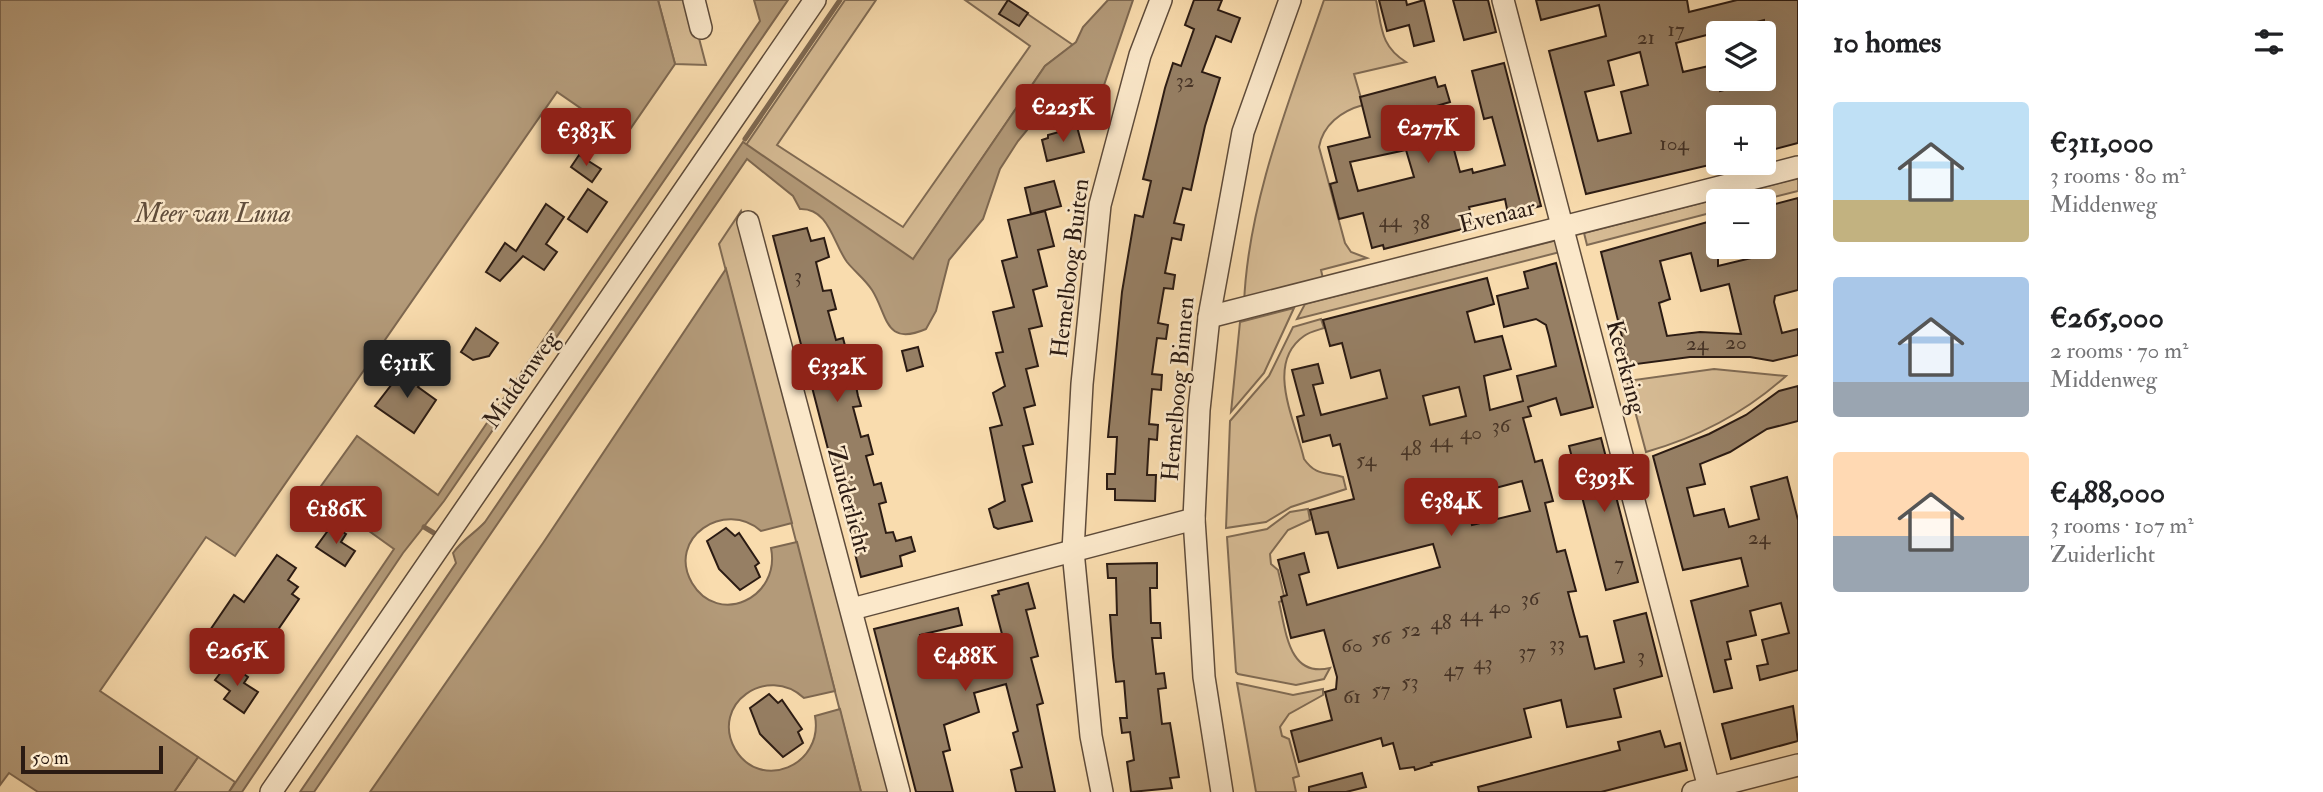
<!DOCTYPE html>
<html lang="en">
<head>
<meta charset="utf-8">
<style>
  :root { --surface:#fff; --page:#f6f6f6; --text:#202124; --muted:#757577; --accent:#8f2418 }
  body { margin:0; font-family:"IM FELL Double Pica",serif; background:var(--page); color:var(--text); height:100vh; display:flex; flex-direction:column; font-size:26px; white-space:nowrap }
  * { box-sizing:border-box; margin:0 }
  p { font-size:23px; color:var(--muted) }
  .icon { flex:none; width:38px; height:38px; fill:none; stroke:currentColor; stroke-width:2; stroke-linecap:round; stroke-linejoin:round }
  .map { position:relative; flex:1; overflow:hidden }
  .details { display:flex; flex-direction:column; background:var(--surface); width:525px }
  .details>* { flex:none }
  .controls { position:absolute; left:1706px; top:21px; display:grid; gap:14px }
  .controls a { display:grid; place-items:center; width:70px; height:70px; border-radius:7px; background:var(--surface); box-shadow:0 7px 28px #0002; font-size:35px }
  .scale { position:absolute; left:21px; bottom:18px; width:142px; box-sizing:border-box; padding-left:7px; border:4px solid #2b1b13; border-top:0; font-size:19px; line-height:24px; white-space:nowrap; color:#2b1b13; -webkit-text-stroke:5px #fbe8ca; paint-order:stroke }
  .price { position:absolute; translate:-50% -60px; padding:0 16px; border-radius:7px; background:var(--accent); color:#fff; font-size:23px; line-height:46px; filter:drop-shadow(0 2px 4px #0008) }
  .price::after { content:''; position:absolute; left:50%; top:42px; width:21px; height:16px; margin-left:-10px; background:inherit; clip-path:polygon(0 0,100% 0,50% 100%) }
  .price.active { background:#222; color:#fff }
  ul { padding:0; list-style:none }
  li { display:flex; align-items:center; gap:21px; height:175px; padding:0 35px }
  li span { display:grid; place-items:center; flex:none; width:196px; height:140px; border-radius:7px; color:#555 }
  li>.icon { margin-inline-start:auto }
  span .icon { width:84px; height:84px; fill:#fffc; stroke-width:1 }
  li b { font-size:30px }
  h2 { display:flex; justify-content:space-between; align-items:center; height:84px; padding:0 35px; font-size:30px }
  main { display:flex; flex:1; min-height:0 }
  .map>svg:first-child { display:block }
</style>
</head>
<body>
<main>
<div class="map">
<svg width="1798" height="792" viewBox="0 0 1798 792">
  <rect width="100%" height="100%" fill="#f9dcae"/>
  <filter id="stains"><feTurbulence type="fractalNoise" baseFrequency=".00286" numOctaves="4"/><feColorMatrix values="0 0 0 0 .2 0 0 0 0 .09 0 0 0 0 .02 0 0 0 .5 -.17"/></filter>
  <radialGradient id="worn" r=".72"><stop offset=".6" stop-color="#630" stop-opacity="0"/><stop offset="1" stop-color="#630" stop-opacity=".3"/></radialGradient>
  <g fill="#d6bb94" stroke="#806b54" stroke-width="2">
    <path d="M658,0H689L706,65L675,64Z"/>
    <path d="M845,0H876L777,145L903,227L1030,46L965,0H1007L1073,45L1045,66L913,260L746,145Z"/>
    <path d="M1324,0H1376C1382,27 1380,46 1406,62L1354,74L1363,105C1341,111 1323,125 1319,147L1345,243L1351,252L1367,258L1321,270L1324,283L1244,304C1248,200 1291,97 1324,0Z"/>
    <path d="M1798,178V191L1758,201H1718V211L1587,245L1584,233Z"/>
    <path d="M741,211L890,792H861L719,244Z"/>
    <path d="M1557,240L1560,252L1297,319L1305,304Z"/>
    <path d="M1294,308L1264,373L1231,412L1240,322Z"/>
    <path d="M1321,319L1324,328C1318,330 1309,332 1304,336C1264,364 1296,422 1304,459C1316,476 1325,472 1343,477L1346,489L1291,507L1266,522L1226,528L1230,421L1269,376L1293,327Z"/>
    <path d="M1714,369L1786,376C1745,413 1699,437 1646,452L1627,381Z"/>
    <path d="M1308,509L1310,520L1288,530L1270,554L1271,564L1278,570L1285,600L1279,602C1286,632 1289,678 1330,668L1324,679L1296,685L1238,674L1236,672L1227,537L1267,529L1290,512Z"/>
    <path d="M1237,683L1293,695L1323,689V695L1289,714L1280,727L1282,736L1289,739L1299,776L1293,778L1296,792H1256Z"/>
    <path d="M198,757L235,782L229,792H174Z"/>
  </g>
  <g fill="#b39a79" stroke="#7d6750" stroke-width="2">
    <path d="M0,0H658L675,64L624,138L557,92L235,556L206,537L100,691L198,757L174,792H38L9,773L0,785Z"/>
    <path d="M754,0H788L444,501L403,553L242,792H229L394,549L316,493L357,436L438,495L760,21Z"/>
    <path d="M1108,0H1133L1102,91L1080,90L1057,98L1045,108L1018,141L1000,169L983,219L949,260L936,311L926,329C884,347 888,315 872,290C865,279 855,272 847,262C833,243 829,208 800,209L793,196L747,159L314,792H300L456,563L453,553C462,540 474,534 485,522L743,142L913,259L1045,66L1076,42L1083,27Z"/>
    <path d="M726,269L792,523L761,531C725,499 666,538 692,583C718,627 781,598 771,548L797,542L835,691L804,698C767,664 710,704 735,749C760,792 824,766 815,716L840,709L861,792H370L543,543Z"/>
  </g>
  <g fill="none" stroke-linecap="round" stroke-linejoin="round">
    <g stroke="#7d6750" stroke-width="5">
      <path d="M745,139L840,0"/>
      <path d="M424,527L439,536"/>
    </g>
  </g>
  <g fill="#967f64" stroke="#2b1b13" stroke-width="2" fill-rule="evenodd">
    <path d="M1008,0L1028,13L1019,26L999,14Z"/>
    <path d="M1194,0H1222L1218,10L1240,18L1231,42L1216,36L1202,72L1220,78L1205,126L1191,190L1183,188L1174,223L1184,225L1181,240L1172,238L1165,273L1175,275L1173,289L1164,288L1158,323L1168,325L1166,339L1157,338L1152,374L1162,375L1161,390L1152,389L1149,424L1158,425L1157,440L1149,439L1147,475H1156L1155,501L1115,500V489H1107V474H1115L1117,437H1108L1122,292L1135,215L1143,217L1151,181L1143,179L1165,88L1173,63L1181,66L1194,29L1185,25Z"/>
    <path d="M1379,0H1406L1407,5L1424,0L1434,41L1414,46L1409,25L1387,31Z"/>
    <path d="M1453,0H1488L1496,32L1464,40Z"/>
    <path d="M1536,0H1687L1689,12L1737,0H1798V143L1764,152V117H1718V163L1586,194L1549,51L1606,36L1599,5L1541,20ZM1764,20V46L1772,78L1720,91L1713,65L1683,72L1676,43ZM1640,52L1648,85L1621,92L1631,133L1598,141L1585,92L1614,85L1608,61Z"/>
    <path d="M1504,63L1541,206L1508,214L1505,199L1469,207L1474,226L1384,249L1383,245L1372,248L1363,213L1339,219L1330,184L1337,182L1328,147L1370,137L1360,97L1435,77L1438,87L1445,85L1450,102L1416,112L1423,142L1450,135L1460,172L1472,169L1473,173L1505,165L1492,117L1484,119L1472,71ZM1406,150L1414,177L1358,191L1350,162Z"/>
    <path d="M1077,127L1084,152L1047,161L1042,140L1048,138V135Z"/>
    <path d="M579,155L601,169L592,182L571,167Z"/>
    <path d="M1054,181L1061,206L1031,214L1025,188Z"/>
    <path d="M588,189L607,202L587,232L568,219Z"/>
    <path d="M1798,198V290L1775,296L1774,302L1782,333L1798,329V355L1773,361L1750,357H1690L1629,365L1601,252L1718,219V266L1764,255V207ZM1691,253L1701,291L1729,284L1741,334L1700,332L1667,336L1659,303L1670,299L1660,261Z"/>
    <path d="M546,204L564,217L546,244L557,252L544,270L523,256L500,281L486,272L505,243L516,251Z"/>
    <path d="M1045,211L1054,246L1038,250L1047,286L1033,290L1042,326L1029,329L1038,366L1026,369L1035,405L1024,408L1033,444L1023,446L1032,482L1022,485L1032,521L998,529L994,527L989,509L1005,501L990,428L1002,425L993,393L1005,386L996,353L1003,352L993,312L1014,307L1002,261L1017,257L1008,220Z"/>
    <path d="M807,228L811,241L824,238L829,257L816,262L823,291L831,290L836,309L828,311L836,340L843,338L848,357L841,359L849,388L856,386L858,396L861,406L853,407L861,437L868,435L873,454L866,456L874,485L881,483L886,502L879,504L886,533L893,532L896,541L911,537L915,551L900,556L902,566L861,577L773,236Z"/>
    <path d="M1556,263L1593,407L1561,415L1556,398L1528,407L1531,416L1523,418L1535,462L1542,460L1553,501L1545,503L1557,552L1565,550L1576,591L1568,592L1574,615L1580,637L1587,636L1595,669L1624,662L1614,621L1646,613L1662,676L1614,689L1621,717L1567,727L1561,700L1524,709L1531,737L1431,763L1432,765L1415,770L1414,767L1400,769L1393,743L1383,746L1381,738L1299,762L1291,731L1332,720L1325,692L1336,689L1337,677L1324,630L1291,638L1281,597L1287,595L1278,560L1304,553L1309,572L1299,575L1307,605L1440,567L1433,544L1338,568L1328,532L1316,534L1310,510L1354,499L1340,444L1333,446L1330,435L1303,442L1297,417L1304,415L1292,370L1318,364L1323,383L1313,385L1321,415L1387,398L1380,370L1351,378L1342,343L1330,346L1323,320L1487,278L1494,304L1467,312L1475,342L1502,336L1511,369L1484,376L1490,410L1523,401L1517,376L1556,366L1549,336L1546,325L1536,319L1504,327L1497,296L1528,288L1524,272ZM1459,387L1466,416L1430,425L1423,396ZM1522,481L1530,511L1472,525L1465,496Z"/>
    <path d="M476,328L498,343L489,356L473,360L461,352Z"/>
    <path d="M918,347L923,366L907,371L902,351Z"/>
    <path d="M406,366L424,379L418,387L436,400L414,433L375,406Z"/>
    <path d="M1798,386V421L1767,429L1730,452L1700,464L1705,484L1687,488L1694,516L1724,509L1729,527L1759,519L1751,487L1787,477L1798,520V670L1760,680L1757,666L1768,664L1762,640L1789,633L1781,603L1750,611L1756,635L1727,642L1731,659L1725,660L1732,688L1714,692L1691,601L1748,586L1741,558L1683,570L1653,456L1709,434L1746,415L1779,391Z"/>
    <path d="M1601,438L1638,582L1606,590L1569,446Z"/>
    <path d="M332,525L346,534L341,542L355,551L345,566L316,547Z"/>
    <path d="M726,528L735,536L739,533L759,563L755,566L760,577L740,590L719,569L707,541Z"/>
    <path d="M277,555L296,568L288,580L298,587L292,594L299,599L264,650L256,644L242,665L204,639L234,595L244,602Z"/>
    <path d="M1157,563V588H1150L1151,623H1160L1161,638H1152L1156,674L1164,673L1166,688L1158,689L1162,724L1170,723L1179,777L1170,778L1172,788L1131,792L1127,762L1134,760L1130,732L1122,733L1120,718H1127L1124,681L1116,682L1113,657L1110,615H1117L1116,578H1108L1107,564Z"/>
    <path d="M1028,583L1035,608L1026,610L1038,656L1031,658L1043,703L1037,705L1055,792H1016L1011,770L1022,767L1013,733L1018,731L1006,684L974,693L979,712L944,725L950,750L943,752L953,792H916L874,629L958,608L962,625L920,635L931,676L972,666L973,672L1001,665L996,644L1003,642V638L992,596L999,594L998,591Z"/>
    <path d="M228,663L248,677L244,683L258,692L244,713L224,699L230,691L215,680Z"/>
    <path d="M769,694L778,703L782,700L802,729L798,732L803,743L783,757L760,734L750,708Z"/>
    <path d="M1793,706L1798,741L1731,759L1722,724Z"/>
    <path d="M1660,731L1665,747L1680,743L1687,770L1601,792H1479L1478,787L1620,750L1618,742Z"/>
    <path d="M1362,773L1366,787L1346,792H1309V787Z"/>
  </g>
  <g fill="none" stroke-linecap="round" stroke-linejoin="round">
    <defs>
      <g id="minor">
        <path d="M694,0L701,28"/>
        <path d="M1503,0L1709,788"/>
        <path d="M748,222L899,792"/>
        <path d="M1209,317L1798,167"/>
        <path d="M852,609L1194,519"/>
        <path d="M271,792L815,0"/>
        <path d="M1102,792L1091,736L1073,551L1082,384L1100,205L1140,55L1161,0"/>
        <path d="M1222,792L1204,677L1200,610L1194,519L1199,410L1209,317L1243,132L1290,0"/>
        <path d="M1693,792L1798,765"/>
      </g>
    </defs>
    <use href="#minor" stroke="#5e4b3a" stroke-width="24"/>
    <use href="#minor" stroke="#fbe8ca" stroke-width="21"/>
  </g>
  <g text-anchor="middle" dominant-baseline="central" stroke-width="5" stroke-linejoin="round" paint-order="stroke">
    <g font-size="21" fill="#463427">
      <text x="1676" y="29">17</text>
      <text x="1646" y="37">21</text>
      <text x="1185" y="80">32</text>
      <text x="1674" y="143">104</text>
      <text x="1390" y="220">44</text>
      <text x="1421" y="222">38</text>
      <text x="798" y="275">3</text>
      <text x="1736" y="342">20</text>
      <text x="1697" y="343">24</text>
      <text x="1501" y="425">36</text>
      <text x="1471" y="432">40</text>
      <text x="1441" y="440">44</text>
      <text x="1411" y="448">48</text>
      <text x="1366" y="459">54</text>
      <text x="1759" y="537">24</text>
      <text x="1619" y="563">7</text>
      <text x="1530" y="598">36</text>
      <text x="1500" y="606">40</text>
      <text x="1471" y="614">44</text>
      <text x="1441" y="622">48</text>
      <text x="1411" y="629">52</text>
      <text x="1381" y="637">56</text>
      <text x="1557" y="643">33</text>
      <text x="1352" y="645">60</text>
      <text x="1527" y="651">37</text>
      <text x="1641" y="655">3</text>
      <text x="1483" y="662">43</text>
      <text x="1454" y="669">47</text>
      <text x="1410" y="681">53</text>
      <text x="1381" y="689">57</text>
      <text x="1352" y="696">61</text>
    </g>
    <g font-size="24" fill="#2b1b13" stroke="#fbe8ca">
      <text transform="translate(1497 216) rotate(-14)">Evenaar</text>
      <text transform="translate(1070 268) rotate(-83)">Hemelboog Buiten</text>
      <text transform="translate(1626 367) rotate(75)">Keerkring</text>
      <text transform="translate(521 380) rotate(-55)">Middenweg</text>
      <text transform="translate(1178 389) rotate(-85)">Hemelboog Binnen</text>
      <text transform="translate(849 500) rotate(75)">Zuiderlicht</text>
    </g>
    <g font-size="26" font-style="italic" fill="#614e3c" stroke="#fbe8ca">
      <text x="213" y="214">Meer van Luna</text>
    </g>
  </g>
  <rect width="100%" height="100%" filter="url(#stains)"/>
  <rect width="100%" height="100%" fill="url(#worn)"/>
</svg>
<div class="controls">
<a><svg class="icon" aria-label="layers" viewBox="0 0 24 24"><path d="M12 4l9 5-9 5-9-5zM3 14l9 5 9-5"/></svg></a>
<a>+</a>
<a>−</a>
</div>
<div class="scale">50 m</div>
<b class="price" style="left:1063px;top:144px">€225K</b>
<b class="price" style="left:1428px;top:165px">€277K</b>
<b class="price" style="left:586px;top:168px">€383K</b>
<b class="price active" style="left:407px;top:400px">€311K</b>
<b class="price" style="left:837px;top:404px">€332K</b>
<b class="price" style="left:1604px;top:514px">€393K</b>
<b class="price" style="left:1451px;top:538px">€384K</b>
<b class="price" style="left:336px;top:546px">€186K</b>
<b class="price" style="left:237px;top:688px">€265K</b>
<b class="price" style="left:965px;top:693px">€488K</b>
</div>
<section class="details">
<h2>10 homes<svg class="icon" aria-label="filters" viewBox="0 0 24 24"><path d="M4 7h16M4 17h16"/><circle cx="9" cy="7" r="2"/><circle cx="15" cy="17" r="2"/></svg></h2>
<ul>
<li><span style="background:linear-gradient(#bfe0f5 70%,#c2b280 0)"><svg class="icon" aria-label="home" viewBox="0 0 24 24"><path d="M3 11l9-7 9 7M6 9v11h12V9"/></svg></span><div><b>€311,000</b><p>3 rooms · 80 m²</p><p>Middenweg</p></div></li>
<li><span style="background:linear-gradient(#a9c7e8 75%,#9aa5b1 0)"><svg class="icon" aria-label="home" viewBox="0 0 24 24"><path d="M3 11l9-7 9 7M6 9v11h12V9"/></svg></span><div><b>€265,000</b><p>2 rooms · 70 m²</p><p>Middenweg</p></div></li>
<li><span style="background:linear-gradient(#ffd9b3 60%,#9aa5b1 0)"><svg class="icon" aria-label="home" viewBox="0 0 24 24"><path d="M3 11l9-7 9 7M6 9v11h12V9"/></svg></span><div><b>€488,000</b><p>3 rooms · 107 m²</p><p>Zuiderlicht</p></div></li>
</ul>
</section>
</main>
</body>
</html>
